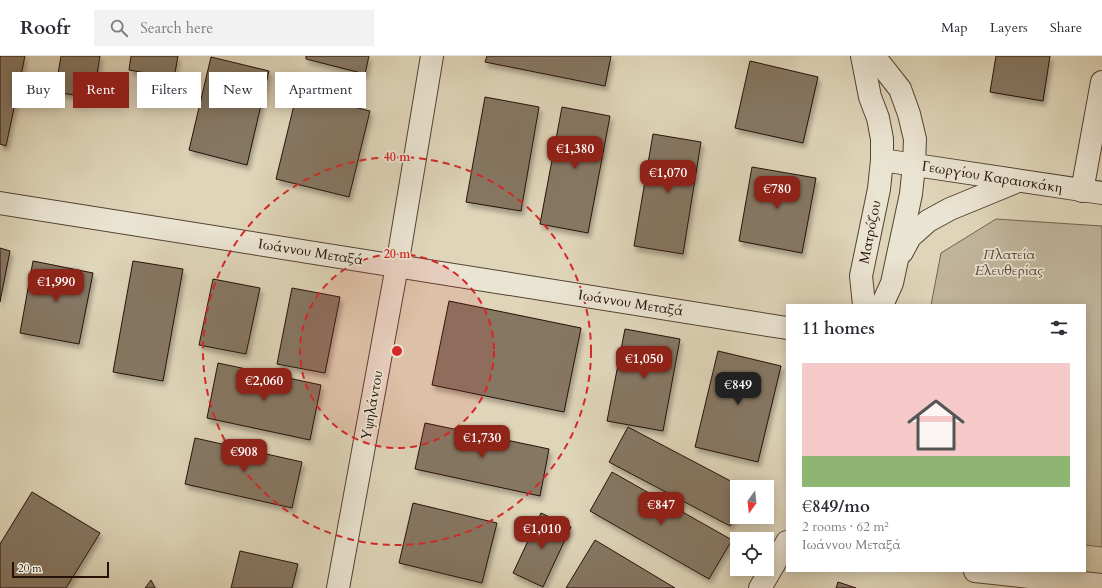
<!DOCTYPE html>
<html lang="en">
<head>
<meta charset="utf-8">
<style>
  :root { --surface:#fff; --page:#f2f2f3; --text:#2b2b33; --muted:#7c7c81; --line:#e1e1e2; --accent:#8f2418 }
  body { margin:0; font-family:Cardo,serif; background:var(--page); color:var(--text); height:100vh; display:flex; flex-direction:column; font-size:15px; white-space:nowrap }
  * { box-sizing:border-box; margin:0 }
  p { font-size:13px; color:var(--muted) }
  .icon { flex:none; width:22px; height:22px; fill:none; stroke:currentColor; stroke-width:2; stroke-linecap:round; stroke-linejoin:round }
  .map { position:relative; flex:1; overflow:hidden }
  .side { position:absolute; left:786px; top:248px; width:300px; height:268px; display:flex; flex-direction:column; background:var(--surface); border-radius:0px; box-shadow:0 2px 10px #0003 }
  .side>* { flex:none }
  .top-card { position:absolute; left:12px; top:16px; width:380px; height:36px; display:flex; gap:8px }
  .needle { width:26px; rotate:195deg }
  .controls { position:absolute; left:730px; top:424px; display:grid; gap:8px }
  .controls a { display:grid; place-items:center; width:44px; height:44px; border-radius:0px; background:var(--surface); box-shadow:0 2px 10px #0003; font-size:20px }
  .scale { position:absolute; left:12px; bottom:10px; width:97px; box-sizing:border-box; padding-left:4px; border:2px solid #261107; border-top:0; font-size:11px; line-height:14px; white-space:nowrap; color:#261107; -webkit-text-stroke:3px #eae4d2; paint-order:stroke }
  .price { position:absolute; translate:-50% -34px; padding:0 9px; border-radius:8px; background:var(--accent); color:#fff; font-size:13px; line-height:26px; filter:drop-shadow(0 1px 2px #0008) }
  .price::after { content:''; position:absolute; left:50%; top:24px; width:12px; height:9px; margin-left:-6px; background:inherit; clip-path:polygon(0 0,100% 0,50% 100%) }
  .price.on { background:#222; color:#fff }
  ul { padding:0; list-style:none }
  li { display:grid; align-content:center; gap:8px; height:212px; padding:0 16px }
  li span { display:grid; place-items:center; height:124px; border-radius:0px; color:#555 }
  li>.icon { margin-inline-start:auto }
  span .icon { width:72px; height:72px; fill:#fffc; stroke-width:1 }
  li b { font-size:17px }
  h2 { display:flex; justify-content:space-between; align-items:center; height:48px; padding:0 16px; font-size:17px }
  .pill { padding:0 14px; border-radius:0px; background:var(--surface); box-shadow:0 2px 10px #0003; font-size:14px; line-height:36px }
  .pill.on { background:var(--accent); color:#fff }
  header { display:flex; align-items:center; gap:24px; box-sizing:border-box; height:56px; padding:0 20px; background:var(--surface); border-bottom:1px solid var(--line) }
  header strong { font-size:19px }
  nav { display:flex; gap:22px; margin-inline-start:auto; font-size:14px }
  .search { width:280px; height:36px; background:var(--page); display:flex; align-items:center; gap:10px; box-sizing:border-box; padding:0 14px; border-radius:0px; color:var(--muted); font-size:15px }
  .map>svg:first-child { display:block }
</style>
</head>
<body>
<header>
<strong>Roofr</strong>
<div class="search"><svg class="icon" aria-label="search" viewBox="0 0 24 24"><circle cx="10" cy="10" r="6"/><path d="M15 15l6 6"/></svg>Search here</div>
<nav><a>Map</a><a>Layers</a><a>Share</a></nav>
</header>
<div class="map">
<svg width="1102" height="532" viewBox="0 0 1102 532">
  <defs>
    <filter id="shadow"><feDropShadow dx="2.5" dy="4.5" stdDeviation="2" flood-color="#0004"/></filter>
  </defs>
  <rect width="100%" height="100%" fill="#dfd5b9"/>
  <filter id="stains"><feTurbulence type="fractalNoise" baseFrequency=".005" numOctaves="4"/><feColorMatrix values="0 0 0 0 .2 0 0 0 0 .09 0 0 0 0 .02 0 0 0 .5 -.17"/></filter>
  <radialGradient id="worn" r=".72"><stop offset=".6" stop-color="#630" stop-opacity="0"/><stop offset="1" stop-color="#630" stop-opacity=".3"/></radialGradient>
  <path fill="#c0b49b" stroke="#736251" d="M996,163L1102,170V491L1085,489V249H931L941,197Z"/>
  <g fill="#867764" stroke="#261107" filter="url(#shadow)">
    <path d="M0,0H25L6,90L0,88Z"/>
    <path d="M61,0H100L93,42L55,36Z"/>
    <path d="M131,0H178L174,22L129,14Z"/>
    <path d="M306,0H369L365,18L306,3Z"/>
    <path d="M487,0H611L605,30L485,6Z"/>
    <path d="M996,0H1050L1043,45L990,36Z"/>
    <path d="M211,1L269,15L247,109L189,94Z"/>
    <path d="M750,5L818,21L803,87L735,72Z"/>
    <path d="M297,37L370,55L349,141L276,123Z"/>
    <path d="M485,41L539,51L521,155L466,146Z"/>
    <path d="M562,51L610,60L588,177L540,168Z"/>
    <path d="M653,78L701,86L683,198L634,190Z"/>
    <path d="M752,111L816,122L802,197L739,185Z"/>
    <path d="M0,192L10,195L0,246Z"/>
    <path d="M33,205L93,217L79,288L20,277Z"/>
    <path d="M133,205L183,213L163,325L113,316Z"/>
    <path d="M213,223L260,232L246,298L199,289Z"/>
    <path d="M292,232L340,241L325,317L277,308Z"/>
    <path d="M449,245L581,272L564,356L432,329Z"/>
    <path d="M625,273L680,283L663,375L607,365Z"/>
    <path d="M718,295L781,310L758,406L695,391Z"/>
    <path d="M218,307L321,329L310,384L207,362Z"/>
    <path d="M425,367L549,393L540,440L415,413Z"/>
    <path d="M628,371L742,431H737V457L730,470L609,406Z"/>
    <path d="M195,382L302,406L292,452L185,428Z"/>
    <path d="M612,416L732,484L709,523L590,455Z"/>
    <path d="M32,436L100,477L66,532H0V488Z"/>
    <path d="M413,447L497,467L482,527L399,507Z"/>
    <path d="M541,457L571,471L543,531L513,517Z"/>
    <path d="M595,484L675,532H566Z"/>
    <path d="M240,495L298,508L292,532H231Z"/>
    <path d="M151,524L155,532H145Z"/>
    <path d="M838,526L856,532H836Z"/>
  </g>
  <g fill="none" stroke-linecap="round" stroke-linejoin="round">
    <defs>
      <g id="minor">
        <path d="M862,0L870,41L878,62L882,83V104L879,133L861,220L864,249"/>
        <path d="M874,0L900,33L909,58L915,83L914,109L911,138L892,227L882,249"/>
        <path d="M882,104L1102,137"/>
        <path d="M1082,135L1102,26"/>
        <path d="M0,147L787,272"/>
        <path d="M902,196L910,181L928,165L950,153L1018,125"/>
        <path d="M975,515L1102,529"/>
        <path d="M338,532L397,210L432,0"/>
        <path d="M760,532L787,486"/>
      </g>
    </defs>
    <use href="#minor" stroke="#544234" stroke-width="24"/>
    <use href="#minor" stroke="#eae4d2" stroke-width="22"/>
  </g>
  <circle cx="397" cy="295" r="97" fill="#d62828" fill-opacity=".12"/>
  <g fill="none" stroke="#d62828" stroke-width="2" stroke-dasharray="7 5">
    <circle cx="397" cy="295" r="97"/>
    <circle cx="397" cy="295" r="194"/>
  </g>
  <g text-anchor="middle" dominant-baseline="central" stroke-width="3.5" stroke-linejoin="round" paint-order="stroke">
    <g font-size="14" fill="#261107" stroke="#eae4d2">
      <text transform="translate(992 121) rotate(9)">Γεωργίου Καραισκάκη</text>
      <text transform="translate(870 176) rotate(-79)">Ματρόζου</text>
      <text transform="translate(311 196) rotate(9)">Ιωάννου Μεταξά</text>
      <text transform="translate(631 247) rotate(9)">Ιωάννου Μεταξά</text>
      <text transform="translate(372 349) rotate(-80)">Υψηλάντου</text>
    </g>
    <g font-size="14" font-style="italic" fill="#5c4a3b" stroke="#eae4d2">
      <text x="1009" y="198">Πλατεία<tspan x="1009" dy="16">Ελευθερίας</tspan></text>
    </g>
  </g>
  <circle cx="397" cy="295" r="6" fill="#d62828" stroke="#eae4d2" stroke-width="2"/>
  <g font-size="12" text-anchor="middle" font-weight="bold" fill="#d62828" stroke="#eae4d2" stroke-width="3.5" stroke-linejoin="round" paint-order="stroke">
    <text x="397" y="105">40 m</text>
    <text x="397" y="202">20 m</text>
  </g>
  <rect width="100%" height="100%" filter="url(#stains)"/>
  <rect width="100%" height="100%" fill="url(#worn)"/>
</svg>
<div class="controls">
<a><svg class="needle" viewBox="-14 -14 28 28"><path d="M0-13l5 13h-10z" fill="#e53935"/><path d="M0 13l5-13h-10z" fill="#7c7c81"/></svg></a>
<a><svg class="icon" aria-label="locate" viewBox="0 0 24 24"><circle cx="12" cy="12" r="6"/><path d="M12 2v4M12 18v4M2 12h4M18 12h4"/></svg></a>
</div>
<div class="scale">20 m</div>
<b class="price" style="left:575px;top:114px">€1,380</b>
<b class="price" style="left:668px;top:138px">€1,070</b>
<b class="price" style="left:777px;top:154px">€780</b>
<b class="price" style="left:56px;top:247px">€1,990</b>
<b class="price" style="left:644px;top:324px">€1,050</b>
<b class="price" style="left:264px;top:346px">€2,060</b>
<b class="price on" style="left:738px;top:350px">€849</b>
<b class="price" style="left:482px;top:403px">€1,730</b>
<b class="price" style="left:244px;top:417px">€908</b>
<b class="price" style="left:661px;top:470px">€847</b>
<b class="price" style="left:542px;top:494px">€1,010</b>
<div class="top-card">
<a class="pill">Buy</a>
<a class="pill on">Rent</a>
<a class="pill">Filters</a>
<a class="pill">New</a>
<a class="pill">Apartment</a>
</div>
<section class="side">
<h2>11 homes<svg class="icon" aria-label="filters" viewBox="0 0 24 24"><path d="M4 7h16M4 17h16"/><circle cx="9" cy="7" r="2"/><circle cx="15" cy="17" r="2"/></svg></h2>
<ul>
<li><span style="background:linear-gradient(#f6c9c9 75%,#8fb573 0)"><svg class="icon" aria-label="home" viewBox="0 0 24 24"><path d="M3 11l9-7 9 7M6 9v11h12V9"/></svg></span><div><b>€849/mo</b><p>2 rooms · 62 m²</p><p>Ιωάννου Μεταξά</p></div></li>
</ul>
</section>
</div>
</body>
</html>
